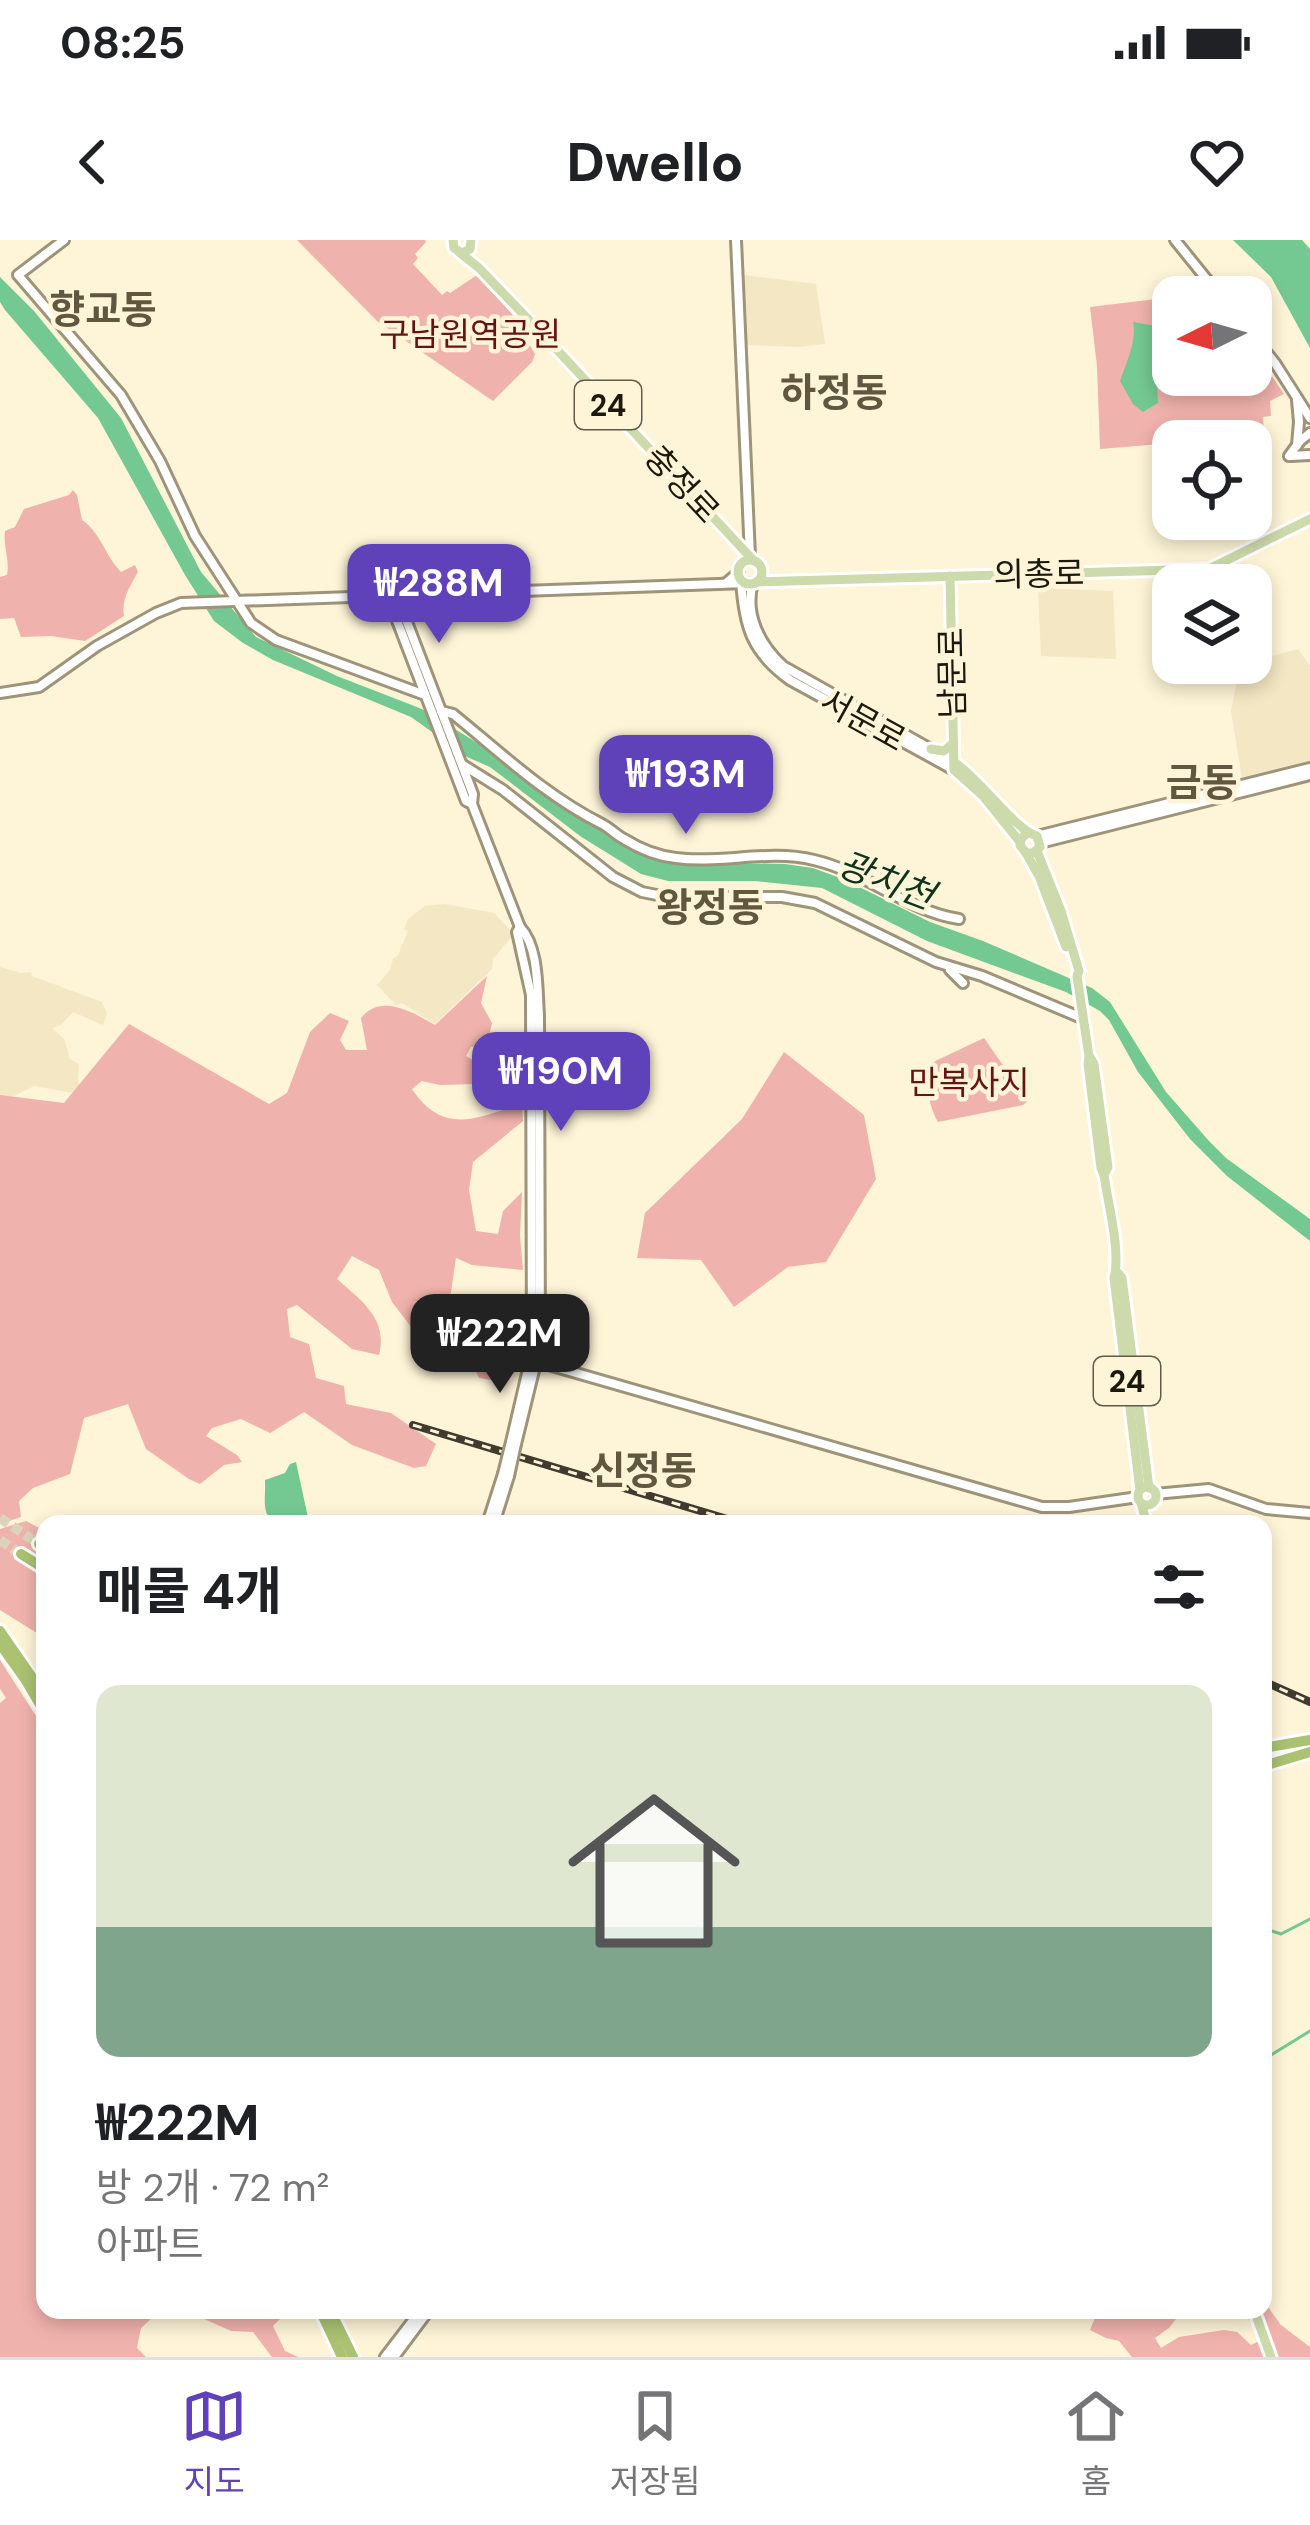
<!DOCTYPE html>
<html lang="ko">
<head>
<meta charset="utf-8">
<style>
  :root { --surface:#fff; --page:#f6f6f6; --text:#202124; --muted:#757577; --line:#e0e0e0; --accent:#5f41b9 }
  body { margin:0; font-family:"DM Sans","Noto Sans KR",sans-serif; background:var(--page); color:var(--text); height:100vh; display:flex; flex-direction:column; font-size:45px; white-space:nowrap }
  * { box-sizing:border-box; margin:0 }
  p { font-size:39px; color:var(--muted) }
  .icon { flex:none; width:66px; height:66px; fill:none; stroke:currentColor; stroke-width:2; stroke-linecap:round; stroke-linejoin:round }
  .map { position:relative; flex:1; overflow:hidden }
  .details { position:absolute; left:36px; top:1275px; width:1236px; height:804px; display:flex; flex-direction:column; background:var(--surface); border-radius:24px; box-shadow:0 6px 18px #0003 }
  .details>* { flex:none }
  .needle { width:78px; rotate:265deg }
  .controls { position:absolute; left:1152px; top:36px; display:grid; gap:24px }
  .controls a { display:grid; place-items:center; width:120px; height:120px; border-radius:24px; background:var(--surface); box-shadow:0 6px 18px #0003; font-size:60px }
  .price { position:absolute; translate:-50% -102px; padding:0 27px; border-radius:24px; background:var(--accent); color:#fff; font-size:39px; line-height:78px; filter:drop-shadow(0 3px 6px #0008) }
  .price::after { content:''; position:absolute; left:50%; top:72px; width:36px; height:27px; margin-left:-18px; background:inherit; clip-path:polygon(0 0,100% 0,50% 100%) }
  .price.selected { background:#222; color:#fff }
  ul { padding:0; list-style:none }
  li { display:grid; align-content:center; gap:24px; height:636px; padding:0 60px }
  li+li { border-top:3px solid var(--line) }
  li span { display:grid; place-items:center; height:372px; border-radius:24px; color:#555 }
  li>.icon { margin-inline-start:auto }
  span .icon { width:216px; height:216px; fill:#fffc; stroke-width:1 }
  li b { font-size:51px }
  h2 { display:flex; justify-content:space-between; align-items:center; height:144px; padding:0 60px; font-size:51px }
  .status { display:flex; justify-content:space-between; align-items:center; height:84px; padding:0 60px; background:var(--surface); direction:ltr }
  .status svg { height:33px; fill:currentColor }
  header { display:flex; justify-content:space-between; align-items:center; height:156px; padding:0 60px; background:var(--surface); font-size:54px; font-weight:800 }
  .tab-bar { display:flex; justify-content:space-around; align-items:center; height:168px; border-top:3px solid var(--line); background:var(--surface); font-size:33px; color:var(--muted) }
  .tab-bar a { display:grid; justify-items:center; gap:6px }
  .tab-bar .selected { color:var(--accent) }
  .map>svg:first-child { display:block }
</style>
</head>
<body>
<div class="status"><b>08:25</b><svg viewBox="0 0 49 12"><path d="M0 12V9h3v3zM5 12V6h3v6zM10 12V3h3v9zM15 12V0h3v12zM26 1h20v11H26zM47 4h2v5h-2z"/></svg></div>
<header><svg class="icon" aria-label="back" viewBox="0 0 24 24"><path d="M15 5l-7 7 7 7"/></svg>Dwello<svg class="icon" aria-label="heart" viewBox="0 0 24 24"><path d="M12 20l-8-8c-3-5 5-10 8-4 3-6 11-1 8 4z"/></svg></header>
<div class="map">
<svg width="1310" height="2117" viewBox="0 0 1310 2117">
  <rect width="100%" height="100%" fill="#fef4d8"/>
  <g fill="#f4e7c4">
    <path d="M744,35L816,44L825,104L798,107L746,105Z"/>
    <path d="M1038,348L1113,351L1116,419L1041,416Z"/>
    <path d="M1298,409L1310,426V524L1242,539L1231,471L1239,431L1238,423L1268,421V417Z"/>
    <path d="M445,664L494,673L510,690L512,696L493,719L492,729L435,784L402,763L396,765L377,745L390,730L393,719L398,715L408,691L404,689L408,679L425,666Z"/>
    <path d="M0,727L21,733L31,732L32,736L102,762L107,774L103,785L73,772L61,785L52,788L64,799L70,819L79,824L78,842L84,855L34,846L0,863Z"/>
  </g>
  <g fill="#f0b2ac">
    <path d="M297,0H425L426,2L415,14L418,18L413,24L442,55L447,51L450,53L477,35L531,95L527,100L535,114L532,122L493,161L377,81Z"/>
    <path d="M1173,57V135H1251V105L1284,154L1270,161L1271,176L1263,177L1264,197L1173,201V203L1100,209L1097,126L1090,67Z"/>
    <path d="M73,250L77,255L82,280C101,293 106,317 121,332L135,325L138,332C130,346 121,360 124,376L85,401L51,396L21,397L14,378L0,379V337L7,335C10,319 3,307 5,291L15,287L24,269L69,255Z"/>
    <path d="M487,736L481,763L492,783L487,805L471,807L466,816L492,831L479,844L440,845L422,841L412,849C444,897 478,877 522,864L523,881L473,922L469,950L476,991L498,994L503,971L522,952L520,996L523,1030L472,1025L456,1018L450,1059L482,1089L523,1097L525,1118L511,1121L491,1140L479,1138L469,1117L455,1116L438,1122L392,1062L379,1030L352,1016L337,1039C362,1061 388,1079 379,1115L352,1109L297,1065L287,1069L290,1097L309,1104L316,1138L344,1146L346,1164L391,1173L436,1204L426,1226L414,1228L352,1205L304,1172L270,1193L241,1179L212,1188L206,1196L237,1215L242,1222L224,1225L200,1244L189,1239L146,1209L128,1164L84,1178L70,1234L33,1248L19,1261L21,1277L0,1284V855L64,863L129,784L269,864L287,853L310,792L330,773L349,781L340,800L346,810H367L361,778C381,753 412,772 435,785Z"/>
    <path d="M984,798L1028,861L1023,865L938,882C929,868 925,841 927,825Z"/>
    <path d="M784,812L864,875L876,939L826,1022L788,1027L734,1067L701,1020L637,1018L645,973L742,879Z"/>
    <path d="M26,1281L45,1291V1303L32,1298L29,1301L45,1311V1324L14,1308L10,1312L45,1334V1401L40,1395L0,1370V1289Z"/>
    <path d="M0,1420L45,1490V2070H161L141,2088L137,2108L146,2117H0V1463L6,1458L0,1449Z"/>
    <path d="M1263,2060L1281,2085L1310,2107V2117H1132L1119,2101L1106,2098L1090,2090L1096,2075L1106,2070H1183L1169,2088L1155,2098L1161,2108L1179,2097L1224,2090L1237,2092L1251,2105L1265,2098L1244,2074L1248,2070H1263Z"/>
    <path d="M184,2070H284L281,2078L273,2086L285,2111L298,2117H272L253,2092L231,2091Z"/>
  </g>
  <g fill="#74c891">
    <path d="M1233,0H1302L1310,9V108L1271,37Z"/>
    <path d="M0,37L34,71L121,178L201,332L256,397L337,436L422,469L494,513L551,557L620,603L638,612L671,622L785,624L813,628L843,639L930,682L983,701L1092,748L1110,762L1166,852L1209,901L1226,918L1310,979V1001L1227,936L1190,899L1138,832L1109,780L1100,771L1066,752L927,701L822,648L755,641H668L641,634L580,596L490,527L467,517L411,477L273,420L243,403L214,381L185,335L98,178L5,70L0,62Z"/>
    <path d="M1133,82L1167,88L1168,103L1173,115L1167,109L1164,112L1157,144L1158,163L1143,172L1133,164L1120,141C1126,124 1137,101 1133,82Z"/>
    <path d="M296,1222L309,1282L273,1283C261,1271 266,1257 265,1240L285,1233L290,1224Z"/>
  </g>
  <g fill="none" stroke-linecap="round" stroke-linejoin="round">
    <g stroke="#74c891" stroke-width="3">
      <path d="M1263,1688L1281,1694L1310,1679"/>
      <path d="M1263,1829L1271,1815L1310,1791"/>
    </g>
    <g stroke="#dcd3ba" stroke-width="10" stroke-dasharray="10 5" stroke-linecap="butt">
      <path d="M0,1278L39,1304"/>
      <path d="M0,1300L21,1314"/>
    </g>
    <defs>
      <g id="secondary">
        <path d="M64,0L18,35L121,155L160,221L195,296L251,383L276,400L425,455"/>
        <path d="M736,0L750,316"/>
        <path d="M1175,0L1221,57"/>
        <path d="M1251,93L1275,123L1310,178"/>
        <path d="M1297,205L1299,182L1297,160"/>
        <path d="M1289,216L1300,201L1310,193"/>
        <path d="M1291,216L1310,215"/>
        <path d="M741,340C744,386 751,412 790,440L954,530"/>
        <path d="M726,343L739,332"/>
        <path d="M753,343C744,374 760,405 783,426L954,522"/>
        <path d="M397,356L473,554L472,564L520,687C539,707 537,748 539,775L540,1106L516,1204"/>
        <path d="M388,357L466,561L472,564"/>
        <path d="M0,453L39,447L97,406L156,373L181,363L746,343"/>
        <path d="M441,471L453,474C501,513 546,556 602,584C610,588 616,595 624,599C640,609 657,616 676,618C721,624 769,609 814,620C866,632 907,671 959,679"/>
        <path d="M463,525L503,550L613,637L642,652L667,657H782L815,663L936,722L982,736L1084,779"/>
        <path d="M1037,596L1310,528"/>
        <path d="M1040,603L1310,535"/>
        <path d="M950,730L963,743"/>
        <path d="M531,1120L1042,1267H1069L1138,1257"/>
        <path d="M511,1202L532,1112L531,755L517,692L520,687"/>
        <path d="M1155,1254L1209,1249L1266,1269L1310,1273"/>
        <path d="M487,1284L503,1234"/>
        <path d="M494,1284L509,1236"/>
        <path d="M385,2117L421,2070"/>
        <path d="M394,2117L429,2070"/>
      </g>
      <g id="primary">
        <path d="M453,0L454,8L462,13L470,9L471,0"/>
        <path d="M459,12L479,28L546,98L754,321"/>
        <circle cx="750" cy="332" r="12"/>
        <path d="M950,336L954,530L983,556L1020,602"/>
        <path d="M756,342L1209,329L1310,279"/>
        <path d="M931,509L944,511L953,503"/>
        <path d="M954,522C981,540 1015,590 1037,596L1040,607L1033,613H1026L1020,605L1021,599L1026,594"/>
        <path d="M1037,611L1061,671L1079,731L1077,736L1089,816L1088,824L1101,928L1104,935C1108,964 1121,1011 1114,1038L1140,1250"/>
        <path d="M1026,613L1039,636L1066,707"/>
        <path d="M1090,817L1094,824L1108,927L1104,935"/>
        <path d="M1117,1032L1122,1038L1149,1248"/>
        <circle cx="1147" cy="1256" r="9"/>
        <path d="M1141,1263L1147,1284"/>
        <path d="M1254,2070L1271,2117"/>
      </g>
      <g id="highway">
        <path d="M39,1304L45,1307"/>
        <path d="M21,1314L45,1329"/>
        <path d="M0,1391L45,1456"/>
        <path d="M0,1404L25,1439L45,1473"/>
        <path d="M1263,1508L1310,1500"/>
        <path d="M1263,1526L1310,1512"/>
        <path d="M320,2070L342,2117"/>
        <path d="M330,2070L353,2117"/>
      </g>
    </defs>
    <use href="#secondary" stroke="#9d947a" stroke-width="14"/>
    <use href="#primary" stroke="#fff" stroke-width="15"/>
    <use href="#highway" stroke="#fff" stroke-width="16"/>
    <use href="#secondary" stroke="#fff" stroke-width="8"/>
    <use href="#primary" stroke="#cddaab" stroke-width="9"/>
    <use href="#highway" stroke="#abc273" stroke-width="10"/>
    <defs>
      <g id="rail">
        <path d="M413,1185L744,1284"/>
        <path d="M1263,1441L1310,1462"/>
      </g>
    </defs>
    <use href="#rail" stroke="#403b2e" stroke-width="8"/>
    <use href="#rail" stroke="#fef4d8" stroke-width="3" stroke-dasharray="9" stroke-linecap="butt"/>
    <defs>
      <g id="secondary-bridge">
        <path d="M503,1234L511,1202"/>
        <path d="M509,1236L516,1204"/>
      </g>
    </defs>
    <use href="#secondary-bridge" stroke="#9d947a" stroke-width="14" stroke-linecap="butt"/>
    <use href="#secondary-bridge" stroke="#fff" stroke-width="8"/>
  </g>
  <g text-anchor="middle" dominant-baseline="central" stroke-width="9" stroke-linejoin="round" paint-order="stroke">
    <g fill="#fef4d8" stroke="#605a4b" stroke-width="3">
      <rect x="575" y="141" width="66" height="48" rx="9"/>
      <rect x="1094" y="1117" width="66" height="48" rx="9"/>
    </g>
    <g font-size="30" font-weight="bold" fill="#1c180e">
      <text x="608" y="165">24</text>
      <text x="1127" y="1141">24</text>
    </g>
    <g font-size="33" fill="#651314" stroke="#fef4d8">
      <text x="470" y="94">구남원역공원</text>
      <text x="969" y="842">만복사지</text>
    </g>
    <g font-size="33" fill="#1c180e" stroke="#fef4d8">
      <text transform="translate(682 244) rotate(47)">충정로</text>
      <text transform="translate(1039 334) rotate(-1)">의총로</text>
      <text transform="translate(952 433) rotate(-91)">남문로</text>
      <text transform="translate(863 480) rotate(29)">서문로</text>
    </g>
    <g font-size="36" font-style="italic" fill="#0f341e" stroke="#fef4d8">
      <text transform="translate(886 640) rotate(21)">광치천</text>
    </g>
    <g font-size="39" font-weight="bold" fill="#605740" stroke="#fef4d8">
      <text x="103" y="69">향교동</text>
      <text x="834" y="152">하정동</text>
      <text x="1202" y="542">금동</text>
      <text x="710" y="667">왕정동</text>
      <text x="643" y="1230">신정동</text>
    </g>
  </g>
</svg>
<div class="controls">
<a><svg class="needle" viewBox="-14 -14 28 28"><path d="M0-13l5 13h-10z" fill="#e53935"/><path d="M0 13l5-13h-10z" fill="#757577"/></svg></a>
<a><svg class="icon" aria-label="locate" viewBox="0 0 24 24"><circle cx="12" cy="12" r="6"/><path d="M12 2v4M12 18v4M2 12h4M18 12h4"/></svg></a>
<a><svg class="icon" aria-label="layers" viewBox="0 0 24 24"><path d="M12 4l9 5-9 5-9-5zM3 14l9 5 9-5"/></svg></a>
</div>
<b class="price" style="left:439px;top:406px">₩288M</b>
<b class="price" style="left:686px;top:597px">₩193M</b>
<b class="price" style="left:561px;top:894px">₩190M</b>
<b class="price selected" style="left:500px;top:1156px">₩222M</b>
<section class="details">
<h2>매물 4개<svg class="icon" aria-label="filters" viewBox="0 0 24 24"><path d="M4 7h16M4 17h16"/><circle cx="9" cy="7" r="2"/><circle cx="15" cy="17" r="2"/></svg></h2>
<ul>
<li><span style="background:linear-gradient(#dfe7d0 65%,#7fa58c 0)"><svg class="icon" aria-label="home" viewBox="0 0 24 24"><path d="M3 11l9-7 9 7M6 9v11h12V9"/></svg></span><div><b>₩222M</b><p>방 2개 · 72 m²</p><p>아파트</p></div></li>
</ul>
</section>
</div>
<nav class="tab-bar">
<a class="selected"><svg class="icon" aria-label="map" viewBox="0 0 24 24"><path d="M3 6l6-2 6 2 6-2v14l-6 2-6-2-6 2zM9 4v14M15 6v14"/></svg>지도</a>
<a><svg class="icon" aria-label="saved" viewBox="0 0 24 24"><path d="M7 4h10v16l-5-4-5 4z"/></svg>저장됨</a>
<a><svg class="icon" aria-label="home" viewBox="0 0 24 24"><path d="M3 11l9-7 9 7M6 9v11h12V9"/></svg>홈</a>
</nav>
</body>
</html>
